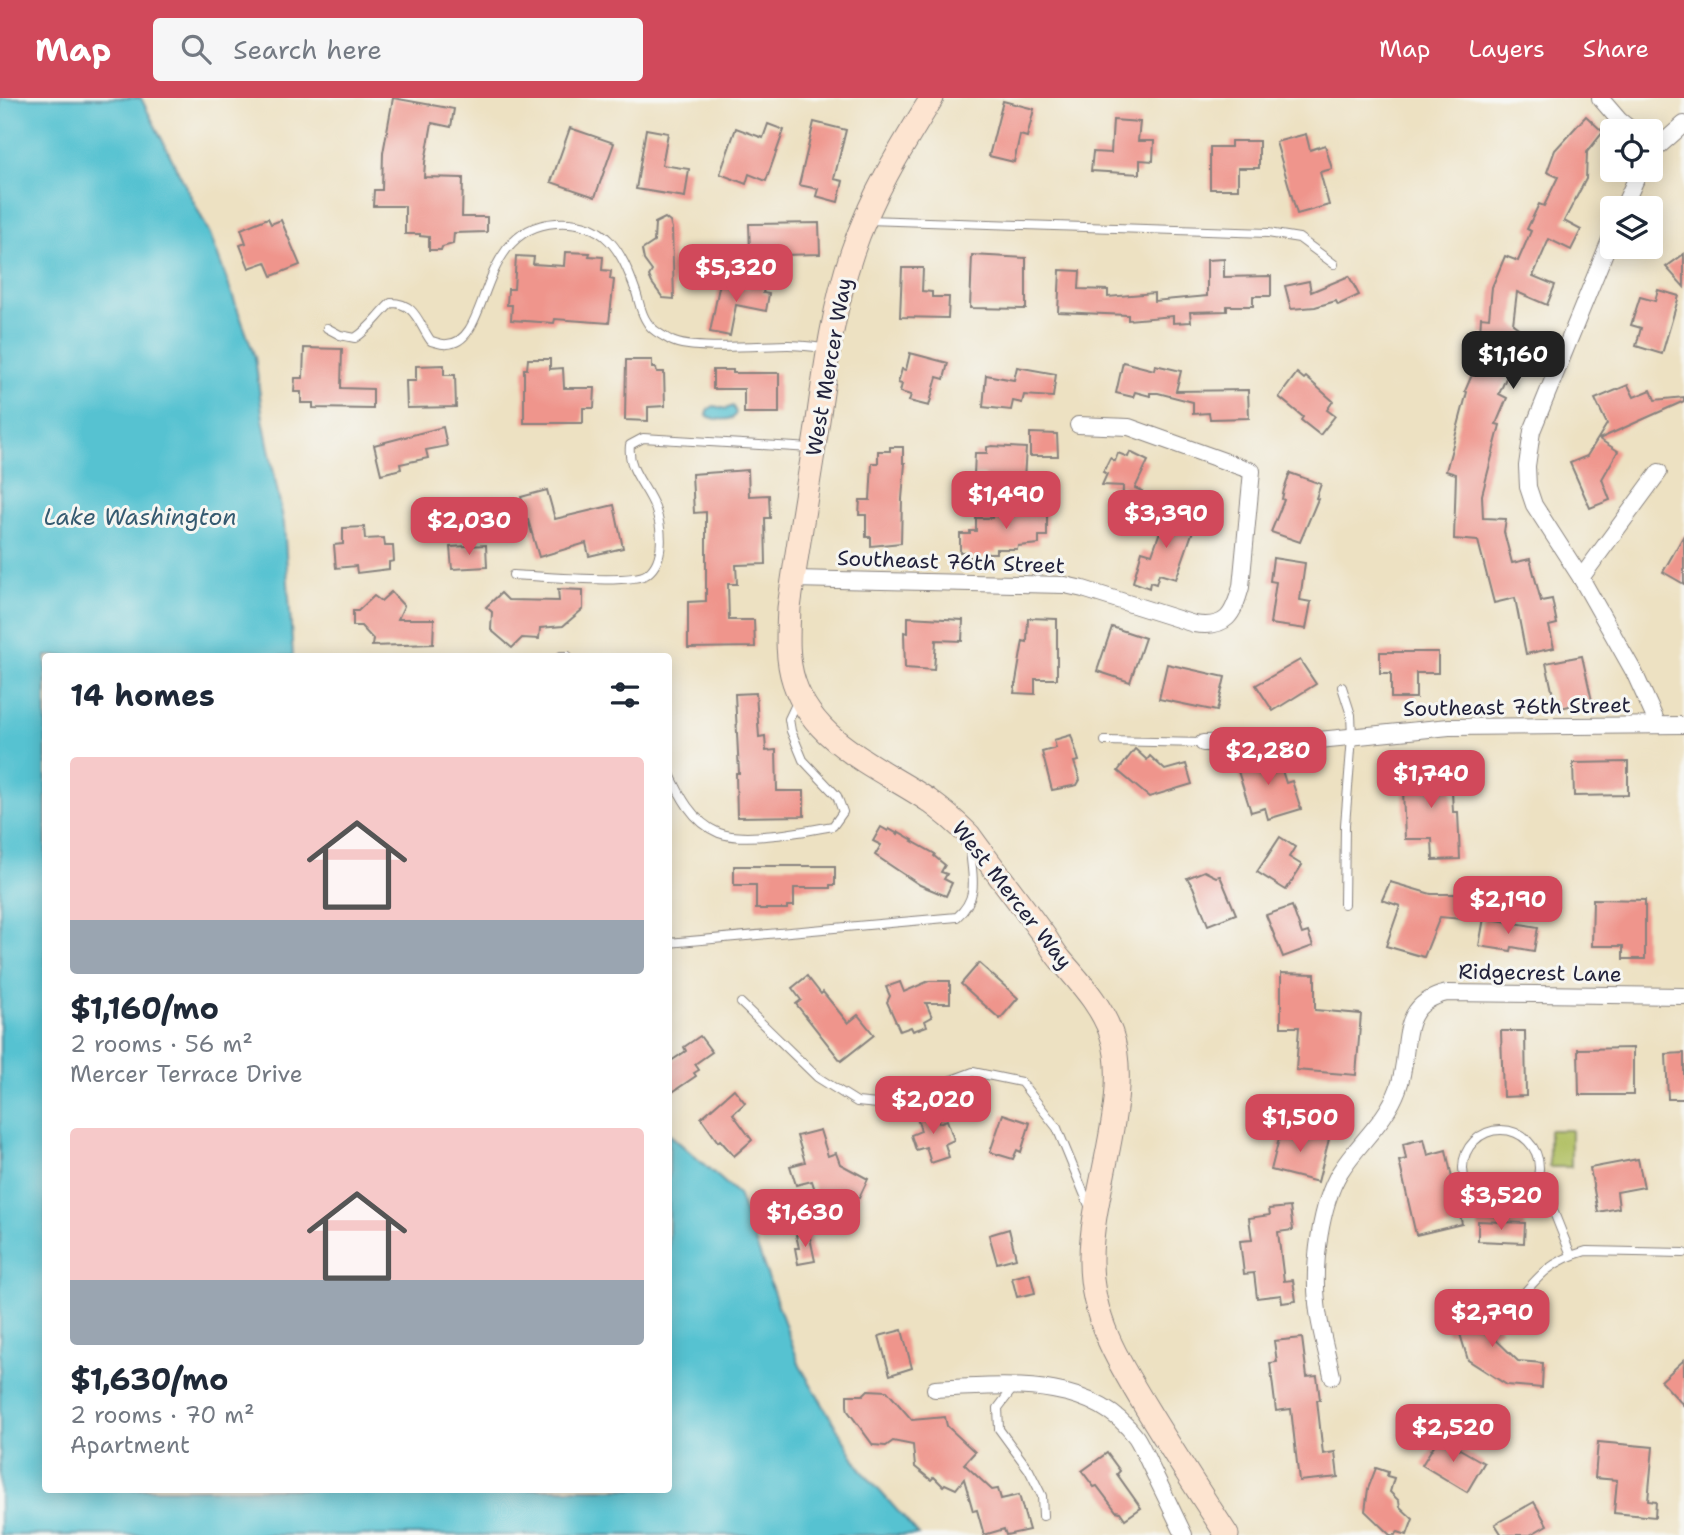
<!DOCTYPE html>
<html lang="en">
<head>
<meta charset="utf-8">
<style>
  :root { --surface:#fff; --page:#f6f6f7; --text:#1f2937; --muted:#747a83; --accent:#d1495b }
  body { margin:0; font-family:"Shantell Sans",sans-serif; background:var(--page); color:var(--text); height:100vh; display:flex; flex-direction:column; font-size:26px; white-space:nowrap }
  * { box-sizing:border-box; margin:0 }
  p { font-size:23px; color:var(--muted) }
  .icon { flex:none; width:38px; height:38px; fill:none; stroke:currentColor; stroke-width:2; stroke-linecap:round; stroke-linejoin:round }
  .map { position:relative; flex:1; overflow:hidden }
  .sheet { position:absolute; left:42px; top:555px; width:630px; height:840px; display:flex; flex-direction:column; background:var(--surface); border-radius:7px; box-shadow:0 4px 18px #0003 }
  .sheet>* { flex:none }
  .buttons { position:absolute; left:1600px; top:21px; display:grid; gap:14px }
  .buttons a { display:grid; place-items:center; width:63px; height:63px; border-radius:7px; background:var(--surface); box-shadow:0 4px 18px #0003; font-size:35px }
  .price { position:absolute; translate:-50% -60px; padding:0 16px; border-radius:14px; background:var(--accent); color:#fff; font-size:23px; line-height:46px; filter:drop-shadow(0 2px 4px #0008) }
  .price::after { content:''; position:absolute; left:50%; top:42px; width:21px; height:16px; margin-left:-10px; background:inherit; clip-path:polygon(0 0,100% 0,50% 100%) }
  .price.current { background:#222; color:#fff }
  ul { padding:0; list-style:none }
  li { display:grid; align-content:center; gap:14px; height:371px; padding:0 28px }
  li span { display:grid; place-items:center; height:217px; border-radius:7px; color:#555 }
  li>.icon { margin-inline-start:auto }
  span .icon { width:126px; height:126px; fill:#fffc; stroke-width:1 }
  li b { font-size:30px }
  h2 { display:flex; justify-content:space-between; align-items:center; height:84px; padding:0 28px; font-size:30px }
  header { display:flex; align-items:center; gap:42px; box-sizing:border-box; height:98px; padding:0 35px; background:var(--accent); color:#fff }
  header strong { font-size:33px }
  nav { display:flex; gap:38px; margin-inline-start:auto; font-size:24px }
  .search { width:490px; height:63px; background:var(--page); display:flex; align-items:center; gap:18px; box-sizing:border-box; padding:0 24px; border-radius:7px; color:var(--muted); font-size:26px }
  .map>svg:first-child { display:block }
</style>
</head>
<body>
<header>
<strong>Map</strong>
<div class="search"><svg class="icon" aria-label="search" viewBox="0 0 24 24"><circle cx="10" cy="10" r="6"/><path d="M15 15l6 6"/></svg>Search here</div>
<nav><a>Map</a><a>Layers</a><a>Share</a></nav>
</header>
<div class="map">
<svg width="1684" height="1437" viewBox="0 0 1684 1437">
  <rect width="100%" height="100%" fill="#f6f6f2"/>
  <filter id="ink" filterUnits="userSpaceOnUse"><feTurbulence type="fractalNoise" baseFrequency=".0143" numOctaves="2"/><feDisplacementMap in="SourceGraphic" scale="14" xChannelSelector="R" yChannelSelector="G"/><feConvolveMatrix kernelMatrix="1 2 1 2 8 2 1 2 1" color-interpolation-filters="sRGB"/></filter>
  <filter id="wash" filterUnits="userSpaceOnUse"><feTurbulence type="fractalNoise" baseFrequency=".00686" numOctaves="4" result="noise"/><feDisplacementMap in="SourceGraphic" scale="28" xChannelSelector="R" yChannelSelector="G"/><feGaussianBlur stdDeviation="1.57" result="paint"/><feColorMatrix in="noise" values="0 0 0 0 0 0 0 0 0 0 0 0 0 0 0 0 0 1.4 0 .05"/><feComposite in="paint" operator="in"/></filter>
  <g filter="url(#wash)">
    <rect width="100%" height="100%" fill="#ede1c2"/>
    <rect fill="#b0bf62" stroke="#69704e" stroke-width="2" x="1549" y="1032" width="22" height="37"/>
    <g fill="#57c2d1" stroke="#3c7286" stroke-width="2">
      <path d="M0,0H141L210,136L255,259L263,321L284,426L293,558H46V1391H668L669,1036L738,1096L800,1268L862,1373L919,1437H0Z"/>
      <path d="M714,308L726,311L733,308L736,315L733,320C723,323 716,322 707,318V312Z"/>
    </g>
    <g id="blocks">
      <g fill="#ef958c">
        <path d="M393,0L454,11L451,29L432,25L425,64L424,79L463,80L462,119H487V134L454,135L453,146L442,149L441,152H429V139L420,138V136H405V108H373L374,92H382L383,55Z"/>
        <path d="M1003,3L1034,11L1027,39L1020,37L1014,64L989,58Z"/>
        <path d="M1586,18L1603,34L1587,54L1586,81L1564,123L1581,132L1571,152L1549,141L1533,178L1555,187L1547,207L1517,194L1513,226L1538,245L1523,263L1516,257L1499,296L1507,300L1496,326L1500,327L1482,397L1483,420L1506,421L1504,434L1512,465L1530,461L1541,503L1552,501L1557,526L1549,528L1554,550L1526,556L1515,500L1494,505L1478,443L1454,441L1456,376L1446,373L1467,294L1465,293L1489,237L1480,236L1481,219L1489,220L1492,189L1505,158L1518,163L1531,133L1527,131L1539,106L1544,108L1558,79L1547,74L1555,52Z"/>
        <path d="M1113,22L1140,24L1138,43H1154L1153,63L1140,62V76L1091,73L1093,54L1111,55Z"/>
        <path d="M814,24L846,32L834,81L843,83L838,104L816,98L818,91L799,87Z"/>
        <path d="M768,26L784,32L766,83L749,76L746,86L720,76L736,30L763,40Z"/>
        <path d="M570,30L614,45L595,99L551,84Z"/>
        <path d="M646,31L668,35L662,67L689,71L685,99L636,91Z"/>
        <path d="M1306,36L1310,52L1325,47L1332,71L1320,74L1329,107L1297,116L1276,44Z"/>
        <path d="M1231,43H1259V70H1238V91H1210V49H1231Z"/>
        <path d="M268,120L271,126L281,122L300,167L272,178L266,164L249,170L240,147L246,145L241,131Z"/>
        <path d="M665,120L670,124L672,130L674,201L663,200L652,185L649,178L652,173L644,162L642,152L654,144L655,125Z"/>
        <path d="M819,125L820,156L782,157L781,151L750,152L749,126Z"/>
        <path d="M565,154L590,155L589,158L603,159L602,172L611,173L610,181L614,182L609,225L555,221L554,225L511,222L512,207H507L508,191H514L516,158L534,159L533,166L564,168Z"/>
        <path d="M1684,156V189L1666,169Z"/>
        <path d="M972,157L1026,160V211L970,210Z"/>
        <path d="M1224,161V179L1271,178V198H1253V208H1227V213L1190,214L1191,224L1173,225V218L1128,222V217L1058,214L1060,172L1080,173L1079,191L1108,192V199L1154,195V203L1207,198V162Z"/>
        <path d="M902,170H923L922,193L932,194V199H949L948,220L900,219Z"/>
        <path d="M1349,178L1359,197L1338,207L1336,203L1315,209L1291,211L1285,188L1309,183L1311,194Z"/>
        <path d="M750,183L765,186L763,195L769,196L766,213L736,207L730,238L710,234L720,184L749,190Z"/>
        <path d="M1658,192L1679,198L1662,256L1636,248L1641,230L1631,227L1640,199L1655,203Z"/>
        <path d="M304,250L342,251L341,290L373,291V311L313,310V305H301V294H294L295,280H303Z"/>
        <path d="M910,255L948,265L944,281L937,279L929,308L909,303L911,297L900,294L902,286L898,285L902,271L906,272Z"/>
        <path d="M528,261H550V271L563,270L564,290H595L594,310H583V325H524V271H527Z"/>
        <path d="M626,262H652V270H656L657,274H664L665,308L648,309V323L625,322Z"/>
        <path d="M1123,264L1154,272L1155,267L1181,273L1176,293L1248,292L1249,320L1210,321L1209,315L1193,316V304L1158,295H1150V298L1135,294L1133,299L1116,295Z"/>
        <path d="M444,267V277H455L456,309L407,310L406,283H416V268Z"/>
        <path d="M1017,269L1056,276L1053,299L1024,297L1022,305L1013,303L1011,312L983,309L986,277L1014,282Z"/>
        <path d="M713,272H733V275H779V315H744V291H713Z"/>
        <path d="M1297,275L1304,281L1306,279L1333,303L1327,312L1335,318L1320,337L1301,322L1303,319L1279,299Z"/>
        <path d="M1628,287L1634,299L1651,292L1655,302L1684,299V303L1599,341L1618,353L1602,381L1610,402L1590,410L1570,365L1587,358L1607,326L1595,301Z"/>
        <path d="M443,329L447,348L426,352L428,360L400,366L401,371L381,376L374,347Z"/>
        <path d="M1030,335L1057,336L1058,358H1030Z"/>
        <path d="M992,348L1026,350L1024,381H1020V389L984,388L985,377H974L975,355H987V349Z"/>
        <path d="M890,349H903V365H905L902,401L901,445L871,448V439H866V417H859L860,402H870L872,365H878V353H890Z"/>
        <path d="M1130,354L1148,363L1135,390L1142,393L1135,409L1128,405L1122,418L1123,388L1102,387L1107,376L1103,374L1110,360L1115,363L1118,355L1128,359Z"/>
        <path d="M748,372L749,398L769,397L770,420H765L766,466L736,467L737,486H728L729,522H754L755,549L688,550V504L706,503V414L694,415L692,376Z"/>
        <path d="M1290,375L1321,386L1316,400L1318,401L1300,444L1271,434L1284,402L1282,401L1284,392Z"/>
        <path d="M547,392L555,421L614,407L623,450L589,458L586,445L539,459L528,422L520,424L516,409L523,407L521,399Z"/>
        <path d="M1010,407H1047V438H1039V446L1018,448L1017,451H996V455H987V459H968V454H960V436H970V433H976V420H992V415H1010Z"/>
        <path d="M1168,411L1197,421L1176,481L1159,476L1156,486L1150,484L1149,490L1133,484L1142,453L1152,456Z"/>
        <path d="M364,429L365,441L384,440L385,448H393L394,463L389,464V471L357,475L356,468L336,470L334,447L343,446V430Z"/>
        <path d="M1684,437V486L1663,474Z"/>
        <path d="M486,447L487,469L452,471L450,449Z"/>
        <path d="M1273,460L1305,465L1300,502L1311,504L1306,531L1270,526L1276,484L1270,483Z"/>
        <path d="M558,491L583,492V511L563,528L540,530L539,541L522,540L512,550L491,532L492,514L486,509L501,495L508,502L559,503Z"/>
        <path d="M391,494L404,508L398,521H434L433,546L372,548L373,541L361,528H353V513H358L374,498L381,503Z"/>
        <path d="M908,519L963,522L962,543L936,542L934,572L905,570L904,534L908,535Z"/>
        <path d="M1028,520L1057,521V581H1035V596L1014,595L1023,543L1027,544Z"/>
        <path d="M1112,529L1145,540L1130,584L1097,573Z"/>
        <path d="M1380,554H1438V575H1416V600H1391V575H1380Z"/>
        <path d="M1582,558L1592,603L1556,611L1546,565Z"/>
        <path d="M1300,562L1316,586L1273,613L1256,587Z"/>
        <path d="M1167,566L1225,579L1217,613L1159,601Z"/>
        <path d="M756,595L759,639L765,638L766,653L776,652L777,693H804V718L737,719L736,675H739L735,596Z"/>
        <path d="M1071,637L1079,663L1074,664L1080,682L1077,687L1052,692L1042,654L1056,650L1054,642Z"/>
        <path d="M1135,651L1147,662L1150,658L1165,672L1186,666L1192,686L1149,699L1118,673Z"/>
        <path d="M1276,654L1286,685L1292,683L1301,711L1268,721L1265,710L1251,714L1236,667Z"/>
        <path d="M1628,664V697L1574,698L1573,665Z"/>
        <path d="M1451,671L1453,714H1458L1460,761L1433,762L1432,741H1405L1403,692H1397L1396,673Z"/>
        <path d="M881,729L888,733L889,731L898,736L899,734L913,742L912,743L935,756L934,758L945,767L941,774L947,776L944,781L952,785L946,798L920,787L875,757L881,747L873,743Z"/>
        <path d="M1280,739L1295,749L1289,759L1302,767L1286,792L1257,774Z"/>
        <path d="M734,768H835V787H830V790H794V808H787V811H756V787H734Z"/>
        <path d="M1204,773L1216,779L1220,778L1236,816L1208,827L1193,789L1187,780Z"/>
        <path d="M1390,784L1431,796H1463L1462,821L1440,819L1424,859L1386,848L1400,808L1382,802Z"/>
        <path d="M1593,801L1645,802V861H1623V848H1592Z"/>
        <path d="M1292,808L1302,836L1308,834L1313,848L1283,859L1266,817Z"/>
        <path d="M1484,820L1538,829L1534,853L1512,849L1511,853L1479,848Z"/>
        <path d="M979,865L1018,900L1000,921L961,886Z"/>
        <path d="M1281,875L1315,876V912L1361,916L1356,977L1296,972L1299,929H1281Z"/>
        <path d="M807,878L821,896L823,894L848,925L858,917L874,937L841,963L796,906L801,902L792,890Z"/>
        <path d="M929,883H950V905H926L932,919L925,923L927,928L913,933L911,929L900,933L887,904L890,898L886,889L900,884L904,894Z"/>
        <path d="M1501,933H1525L1526,998L1503,999Z"/>
        <path d="M700,938L712,954L695,966L699,972L694,975L696,978L668,997V965L686,953L684,949Z"/>
        <path d="M1633,950V997H1579L1578,951Z"/>
        <path d="M1684,955V1001H1668L1666,956Z"/>
        <path d="M734,991L745,1005L733,1016L752,1042L734,1058L720,1042L718,1044L701,1020Z"/>
        <path d="M934,1012L939,1025L947,1022L954,1042L945,1046L949,1059L931,1065L926,1049L916,1052L911,1037L921,1033L917,1020L920,1019L919,1017Z"/>
        <path d="M1003,1016L1030,1025L1021,1054L1017,1052L1013,1061L990,1054Z"/>
        <path d="M1282,1029L1329,1041L1318,1084L1271,1072Z"/>
        <path d="M820,1032L828,1058L836,1055L840,1066L868,1081L859,1100L850,1096L819,1105L812,1083L796,1087L790,1068L805,1064L797,1038Z"/>
        <path d="M1424,1041L1428,1057L1446,1052L1462,1126L1416,1137L1399,1063L1406,1061L1403,1046Z"/>
        <path d="M1638,1061L1644,1089L1617,1094L1619,1110L1598,1114L1590,1070Z"/>
        <path d="M1290,1109L1293,1132L1278,1134L1284,1183L1293,1182L1296,1203L1282,1205L1281,1197L1257,1200L1254,1175L1244,1176L1240,1143L1252,1142L1249,1120L1270,1117L1269,1111Z"/>
        <path d="M1478,1123L1525,1125L1524,1145L1478,1143Z"/>
        <path d="M1009,1131L1016,1160L997,1165L989,1137Z"/>
        <path d="M809,1135L815,1163L798,1166L795,1150H799L796,1137Z"/>
        <path d="M1030,1175L1035,1195L1017,1199L1012,1180Z"/>
        <path d="M1495,1209L1500,1231L1490,1236L1518,1263L1543,1265L1542,1290L1507,1287L1468,1262L1460,1236L1447,1235L1445,1219Z"/>
        <path d="M902,1232L912,1270L890,1277L879,1238Z"/>
        <path d="M1302,1240L1307,1279L1317,1278L1320,1302H1317L1323,1356L1335,1354L1338,1379L1299,1383L1291,1311L1276,1313L1270,1265L1277,1264L1274,1243Z"/>
        <path d="M1684,1262V1308L1661,1283Z"/>
        <path d="M868,1292L887,1293L912,1322L945,1319L947,1328L975,1354L964,1366L992,1392L998,1391L1001,1401L1019,1397L1029,1432L1006,1437L1004,1431L984,1437L977,1412L973,1413L964,1381L956,1391L945,1386L943,1388L934,1379L931,1382L915,1369L913,1347L893,1343L886,1348L873,1347L848,1313L847,1308V1297H863Z"/>
        <path d="M1439,1339L1484,1365L1467,1394L1422,1367Z"/>
        <path d="M1598,1344L1653,1349L1648,1403L1656,1404L1655,1419L1614,1415L1617,1382L1595,1380Z"/>
        <path d="M1107,1355L1120,1373L1117,1376L1141,1410L1125,1421L1120,1414L1116,1413L1097,1388L1094,1389L1082,1373Z"/>
        <path d="M1376,1370L1388,1374L1387,1378L1394,1380L1390,1394L1399,1403L1400,1409L1413,1421L1407,1437L1398,1434L1395,1437H1390L1365,1413L1368,1391Z"/>
        <path d="M1534,1404L1547,1427L1530,1437H1502L1495,1426Z"/>
      </g>
    </g>
  </g>
  <g filter="url(#ink)">
    <use href="#blocks" fill-opacity="0" stroke="#88827e" stroke-width="2"/>
    <g fill="none" stroke-linecap="round" stroke-linejoin="round">
      <defs>
        <g id="lane">
          <path d="M867,122L1268,135L1299,140L1334,166"/>
          <path d="M327,230L340,237L355,240C370,231 378,217 391,205C416,205 418,225 431,243C436,244 442,247 447,246C492,245 475,130 556,125C606,122 621,152 636,194C639,203 641,216 647,224C652,233 663,238 672,243C692,253 763,247 788,247C800,247 813,249 825,250"/>
          <path d="M513,477C536,478 633,487 647,476C666,462 662,429 655,410C647,388 627,372 630,347L643,340L811,350"/>
          <path d="M561,558H568"/>
          <path d="M1342,589L1351,617L1352,639L1345,727L1344,806"/>
          <path d="M1105,643L1203,645"/>
          <path d="M668,672C679,696 692,724 719,735C744,745 806,733 833,728L843,714L837,698L803,662L791,633L789,621L798,602"/>
          <path d="M668,845L957,819C980,799 972,778 970,751"/>
          <path d="M741,905L817,979L857,1004L908,1009L938,987L973,974L1021,984L1057,1030L1090,1110"/>
          <circle cx="1501" cy="1070" r="38"/>
          <path d="M1537,1085L1547,1097L1571,1157"/>
          <path d="M1513,1208C1537,1180 1549,1163 1586,1153L1684,1155"/>
          <path d="M1014,1289L998,1310L999,1331L1029,1372L1042,1398L1043,1418"/>
        </g>
        <g id="street">
          <path d="M1600,0L1619,22L1633,33"/>
          <path d="M1650,56L1684,26"/>
          <path d="M1623,110L1640,72"/>
          <path d="M1612,137L1532,333L1527,368L1528,389L1534,407L1581,480L1634,574L1658,627"/>
          <path d="M1581,480L1659,374"/>
          <path d="M793,481L1065,487L1083,491L1194,526C1227,531 1233,517 1241,489L1252,373L1129,329L1078,327"/>
          <path d="M1203,645L1319,642L1449,629L1684,627"/>
          <path d="M1332,1278C1327,1254 1319,1229 1317,1205C1313,1167 1320,1107 1340,1074C1358,1045 1386,1024 1398,991C1413,952 1394,907 1447,895L1684,898"/>
          <path d="M935,1291C1002,1288 1091,1277 1136,1339C1142,1348 1146,1359 1151,1369C1162,1391 1173,1414 1184,1437"/>
        </g>
        <path id="secondary" d="M932,0C901,50 871,98 852,155C832,214 825,275 816,336C807,394 797,452 789,510C788,534 786,560 794,584C814,645 880,670 928,702C943,713 956,724 969,737C992,769 1016,799 1039,831C1047,840 1052,852 1060,861C1080,885 1100,905 1111,935C1133,997 1091,1094 1091,1160C1090,1220 1120,1267 1150,1316C1175,1357 1201,1397 1227,1437"/>
      </defs>
      <use href="#lane" stroke="#88827e" stroke-width="10"/>
      <use href="#street" stroke="#88827e" stroke-width="18"/>
      <use href="#secondary" stroke="#88827e" stroke-width="25"/>
      <use href="#lane" stroke="#fff" stroke-width="8"/>
      <use href="#street" stroke="#fff" stroke-width="16"/>
      <use href="#secondary" stroke="#fde4d0" stroke-width="23"/>
    </g>
  </g>
  <g text-anchor="middle" dominant-baseline="central" stroke-width="6" stroke-linejoin="round" paint-order="stroke">
    <g font-size="21" fill="#22223b" stroke="#f6f6f2">
      <text transform="translate(829 269) rotate(-80)">West Mercer Way</text>
      <text transform="translate(951 464) rotate(2)">Southeast 76th Street</text>
      <text transform="translate(1517 609) rotate(-1)">Southeast 76th Street</text>
      <text transform="translate(1012 797) rotate(52)">West Mercer Way</text>
      <text transform="translate(1540 875) rotate(1)">Ridgecrest Lane</text>
    </g>
    <g font-size="23" font-style="italic" fill="#355a70" stroke="#f6f6f2">
      <text x="140" y="419">Lake Washington</text>
    </g>
  </g>
</svg>
<div class="buttons">
<a><svg class="icon" aria-label="locate" viewBox="0 0 24 24"><circle cx="12" cy="12" r="6"/><path d="M12 2v4M12 18v4M2 12h4M18 12h4"/></svg></a>
<a><svg class="icon" aria-label="layers" viewBox="0 0 24 24"><path d="M12 4l9 5-9 5-9-5zM3 14l9 5 9-5"/></svg></a>
</div>
<b class="price" style="left:736px;top:206px">$5,320</b>
<b class="price current" style="left:1513px;top:293px">$1,160</b>
<b class="price" style="left:1006px;top:433px">$1,490</b>
<b class="price" style="left:1166px;top:452px">$3,390</b>
<b class="price" style="left:469px;top:459px">$2,030</b>
<b class="price" style="left:1268px;top:689px">$2,280</b>
<b class="price" style="left:1431px;top:712px">$1,740</b>
<b class="price" style="left:1508px;top:838px">$2,190</b>
<b class="price" style="left:933px;top:1038px">$2,020</b>
<b class="price" style="left:1300px;top:1056px">$1,500</b>
<b class="price" style="left:1501px;top:1134px">$3,520</b>
<b class="price" style="left:805px;top:1151px">$1,630</b>
<b class="price" style="left:1492px;top:1251px">$2,790</b>
<b class="price" style="left:1453px;top:1366px">$2,520</b>
<section class="sheet">
<h2>14 homes<svg class="icon" aria-label="filters" viewBox="0 0 24 24"><path d="M4 7h16M4 17h16"/><circle cx="9" cy="7" r="2"/><circle cx="15" cy="17" r="2"/></svg></h2>
<ul>
<li><span style="background:linear-gradient(#f6c9c9 75%,#9aa5b1 0)"><svg class="icon" aria-label="home" viewBox="0 0 24 24"><path d="M3 11l9-7 9 7M6 9v11h12V9"/></svg></span><div><b>$1,160/mo</b><p>2 rooms · 56 m²</p><p>Mercer Terrace Drive</p></div></li>
<li><span style="background:linear-gradient(#f6c9c9 70%,#9aa5b1 0)"><svg class="icon" aria-label="home" viewBox="0 0 24 24"><path d="M3 11l9-7 9 7M6 9v11h12V9"/></svg></span><div><b>$1,630/mo</b><p>2 rooms · 70 m²</p><p>Apartment</p></div></li>
</ul>
</section>
</div>
</body>
</html>
